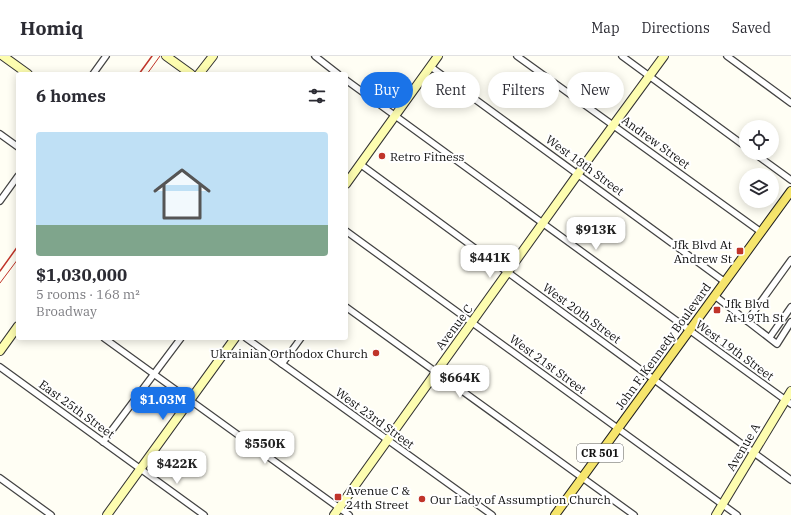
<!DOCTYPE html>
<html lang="en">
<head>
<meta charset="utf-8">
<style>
  :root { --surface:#fff; --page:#f7f7f7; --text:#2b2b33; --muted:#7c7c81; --line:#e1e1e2; --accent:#1a73e8 }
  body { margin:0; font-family:"IBM Plex Serif",serif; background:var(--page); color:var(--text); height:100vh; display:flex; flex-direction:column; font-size:15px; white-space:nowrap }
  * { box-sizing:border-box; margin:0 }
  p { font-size:13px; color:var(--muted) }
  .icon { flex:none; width:22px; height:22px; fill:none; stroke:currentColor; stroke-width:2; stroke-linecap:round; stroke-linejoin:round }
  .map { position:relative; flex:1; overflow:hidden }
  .panel { position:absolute; left:16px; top:16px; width:332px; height:268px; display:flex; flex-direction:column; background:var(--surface); border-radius:4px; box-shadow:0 2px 10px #0003 }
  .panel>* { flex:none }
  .guide { position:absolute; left:360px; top:16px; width:371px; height:36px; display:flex; gap:8px }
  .controls { position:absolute; left:739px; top:64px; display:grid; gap:8px }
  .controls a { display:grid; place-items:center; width:40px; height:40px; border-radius:50%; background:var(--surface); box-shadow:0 2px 10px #0003; font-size:20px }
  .price { position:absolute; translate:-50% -34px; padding:0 9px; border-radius:8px; background:#fff; color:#222; font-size:13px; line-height:26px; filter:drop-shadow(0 1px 2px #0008) }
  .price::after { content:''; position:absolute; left:50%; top:24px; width:12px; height:9px; margin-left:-6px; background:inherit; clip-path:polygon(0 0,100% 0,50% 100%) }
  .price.selected { background:var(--accent); color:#fff }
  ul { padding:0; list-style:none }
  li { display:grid; align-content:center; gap:8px; height:212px; padding:0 20px }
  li+li { border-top:1px solid var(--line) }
  li span { display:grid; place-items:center; height:124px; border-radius:4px; color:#555 }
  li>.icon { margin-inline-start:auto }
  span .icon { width:72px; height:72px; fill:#fffc; stroke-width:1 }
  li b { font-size:17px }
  h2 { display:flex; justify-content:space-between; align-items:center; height:48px; padding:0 20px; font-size:17px }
  .chip { padding:0 14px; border-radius:18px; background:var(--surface); box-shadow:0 2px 10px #0003; font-size:14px; line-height:36px }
  .chip.selected { background:var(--accent); color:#fff }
  header { display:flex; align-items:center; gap:24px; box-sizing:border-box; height:56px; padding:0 20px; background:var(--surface); border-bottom:1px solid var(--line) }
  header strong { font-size:19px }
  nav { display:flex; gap:22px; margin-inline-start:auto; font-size:14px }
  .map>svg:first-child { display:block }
</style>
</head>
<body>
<header>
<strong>Homiq</strong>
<nav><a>Map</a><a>Directions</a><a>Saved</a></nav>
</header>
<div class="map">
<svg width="791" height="459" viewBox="0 0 791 459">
  <rect width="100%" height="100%" fill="#fffef4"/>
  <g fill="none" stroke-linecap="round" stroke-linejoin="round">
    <defs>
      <g id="street">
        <path d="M315,0L338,18"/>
        <path d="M517,0L761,176"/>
        <path d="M622,0L746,91"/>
        <path d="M727,0L791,47"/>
        <path d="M431,11L725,226"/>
        <path d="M93,18L106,0"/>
        <path d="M346,24L791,348"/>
        <path d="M0,78L18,91"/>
        <path d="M754,97L791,124"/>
        <path d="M360,108L791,424"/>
        <path d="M0,145L18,120"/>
        <path d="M346,175L737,459"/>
        <path d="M715,240L777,288L791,266"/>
        <path d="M346,251L634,459"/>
        <path d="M747,265L791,204"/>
        <path d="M770,281L791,251"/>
        <path d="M104,282L349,459"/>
        <path d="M246,282L492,459"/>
        <path d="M282,308L301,282"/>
        <path d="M0,311L204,459"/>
        <path d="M103,386L181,282"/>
        <path d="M0,422L51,459"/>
      </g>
      <g id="secondary">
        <path d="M3,0L28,18"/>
        <path d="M166,0L191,18"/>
        <path d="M199,18L213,0"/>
        <path d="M346,128L438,0"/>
        <path d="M0,295L18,270"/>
        <path d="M107,459L235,282"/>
        <path d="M334,459L590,101L664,0"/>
        <path d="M716,459L791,335"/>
      </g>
      <path id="primary" d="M555,459C634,351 712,243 791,135"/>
    </defs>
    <use href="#street" stroke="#434343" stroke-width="8"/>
    <use href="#secondary" stroke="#323232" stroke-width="10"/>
    <use href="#primary" stroke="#212121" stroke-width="10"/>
    <use href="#street" stroke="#fff" stroke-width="5.5"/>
    <use href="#secondary" stroke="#fdfdb0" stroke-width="8"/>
    <use href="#primary" stroke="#f6e56c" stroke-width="8"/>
    <g stroke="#c03429" stroke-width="1">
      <path d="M147,18L160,0"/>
      <path d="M0,227L18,203"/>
    </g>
    <g stroke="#c03429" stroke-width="1.5">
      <path d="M139,18L152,0"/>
      <path d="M0,215L18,190"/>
    </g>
  </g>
  <g fill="#c03429" stroke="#fff" stroke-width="1.5">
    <circle cx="382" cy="100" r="4"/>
    <rect x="736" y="191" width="8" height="8" rx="2"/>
    <rect x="713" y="250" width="8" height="8" rx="2"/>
    <circle cx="376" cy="297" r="4"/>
    <rect x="334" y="437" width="8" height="8" rx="2"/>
    <circle cx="422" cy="443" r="4"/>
  </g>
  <g text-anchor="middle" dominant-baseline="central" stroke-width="4" stroke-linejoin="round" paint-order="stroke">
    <rect fill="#fff" stroke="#585858" stroke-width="1" x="577" y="388" width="46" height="18" rx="3"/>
    <g font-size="11" font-weight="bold" fill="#101010">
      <text x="600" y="397">CR 501</text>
    </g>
    <g font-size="12" fill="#101010" stroke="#fff">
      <text transform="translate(656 86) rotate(36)">Andrew Street</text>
      <text transform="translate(585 109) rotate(36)">West 18th Street</text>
      <text transform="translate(582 257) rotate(36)">West 20th Street</text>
      <text transform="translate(454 271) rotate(-53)">Avenue C</text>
      <text transform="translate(663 290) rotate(-54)">John F. Kennedy Boulevard</text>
      <text transform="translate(735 294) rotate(36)">West 19th Street</text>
      <text transform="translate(548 308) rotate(36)">West 21st Street</text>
      <text transform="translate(77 353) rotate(36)">East 25th Street</text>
      <text transform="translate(375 362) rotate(36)">West 23rd Street</text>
      <text transform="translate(743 391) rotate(-59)">Avenue A</text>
    </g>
    <g font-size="12" fill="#101010" stroke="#fff" text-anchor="start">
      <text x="390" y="100">Retro Fitness</text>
      <text x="732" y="188" text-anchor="end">Jfk Blvd At<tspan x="732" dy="14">Andrew St</tspan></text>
      <text x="725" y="247">Jfk Blvd<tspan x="725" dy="14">At 19Th St</tspan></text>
      <text x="368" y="297" text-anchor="end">Ukrainian Orthodox Church</text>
      <text x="346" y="434">Avenue C &amp;<tspan x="346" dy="14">24th Street</tspan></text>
      <text x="430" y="443">Our Lady of Assumption Church</text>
    </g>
  </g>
</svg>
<div class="controls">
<a><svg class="icon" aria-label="locate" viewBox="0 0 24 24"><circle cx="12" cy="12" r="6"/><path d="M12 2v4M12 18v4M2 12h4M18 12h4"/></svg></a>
<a><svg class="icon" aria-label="layers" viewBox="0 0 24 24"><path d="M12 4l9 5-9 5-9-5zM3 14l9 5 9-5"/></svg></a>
</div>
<b class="price" style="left:596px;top:195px">$913K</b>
<b class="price" style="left:490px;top:223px">$441K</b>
<b class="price" style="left:460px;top:343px">$664K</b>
<b class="price selected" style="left:163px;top:365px">$1.03M</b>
<b class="price" style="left:265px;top:409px">$550K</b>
<b class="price" style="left:177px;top:429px">$422K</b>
<div class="guide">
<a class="chip selected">Buy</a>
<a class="chip">Rent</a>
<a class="chip">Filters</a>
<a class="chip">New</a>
</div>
<section class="panel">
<h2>6 homes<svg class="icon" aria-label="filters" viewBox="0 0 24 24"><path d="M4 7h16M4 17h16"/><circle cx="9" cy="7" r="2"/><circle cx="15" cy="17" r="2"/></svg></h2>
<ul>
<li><span style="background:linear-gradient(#bfe0f5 75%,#7fa58c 0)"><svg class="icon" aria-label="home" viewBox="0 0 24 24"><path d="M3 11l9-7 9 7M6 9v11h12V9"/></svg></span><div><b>$1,030,000</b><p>5 rooms · 168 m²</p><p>Broadway</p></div></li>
</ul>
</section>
</div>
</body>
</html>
